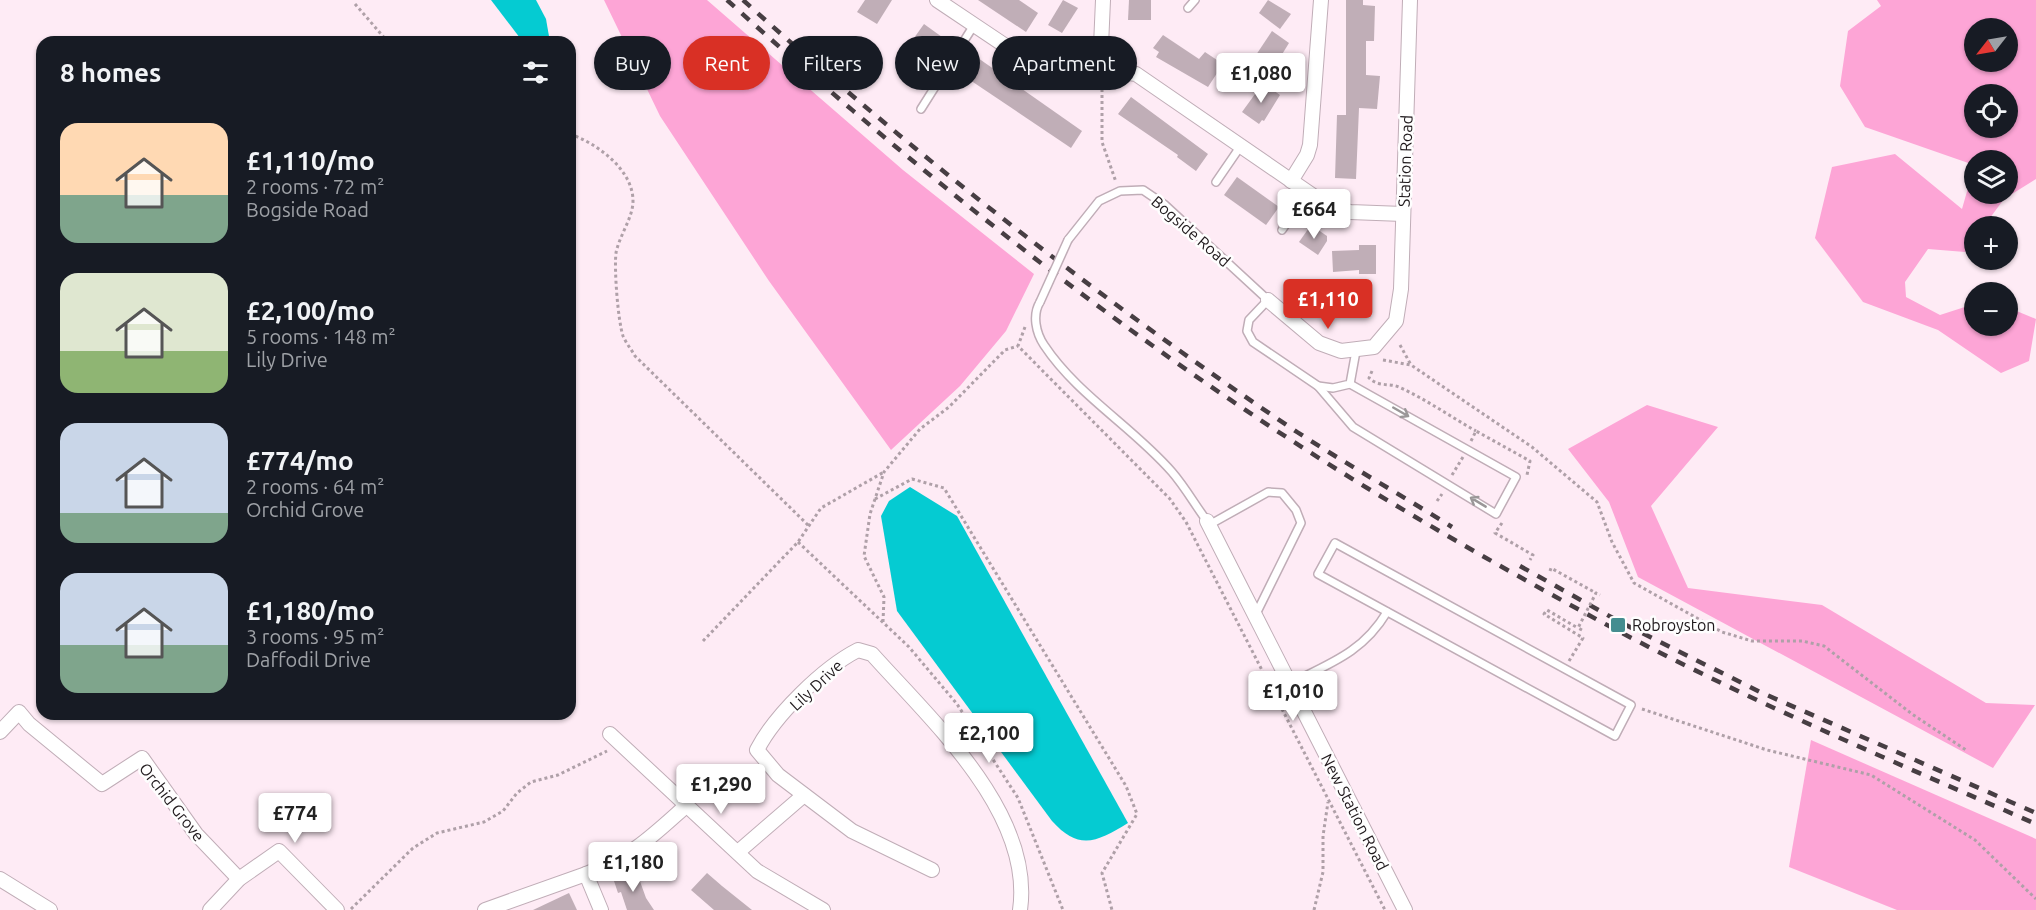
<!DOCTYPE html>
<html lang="en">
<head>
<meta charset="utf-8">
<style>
  :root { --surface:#171b24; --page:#242831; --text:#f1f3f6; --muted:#9ea1a6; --accent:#d93025 }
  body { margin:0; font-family:Ubuntu,sans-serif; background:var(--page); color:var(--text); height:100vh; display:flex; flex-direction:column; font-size:22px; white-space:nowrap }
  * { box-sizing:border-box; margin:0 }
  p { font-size:20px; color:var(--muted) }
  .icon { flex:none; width:33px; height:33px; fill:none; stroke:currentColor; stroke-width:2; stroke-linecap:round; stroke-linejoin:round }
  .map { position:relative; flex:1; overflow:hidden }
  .side { position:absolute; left:36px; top:36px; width:540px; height:684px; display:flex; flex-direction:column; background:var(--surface); border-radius:18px; box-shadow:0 2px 4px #0004 }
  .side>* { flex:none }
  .guide { position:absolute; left:594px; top:36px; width:570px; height:54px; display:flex; gap:12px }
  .needle { width:39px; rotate:239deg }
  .buttons { position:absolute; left:1964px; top:18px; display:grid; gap:12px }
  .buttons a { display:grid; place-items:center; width:54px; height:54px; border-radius:50%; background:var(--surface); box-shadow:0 2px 4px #0004; font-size:30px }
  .price { position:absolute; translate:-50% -51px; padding:0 14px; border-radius:6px; background:#fff; color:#222; font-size:20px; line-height:39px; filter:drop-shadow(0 2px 3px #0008) }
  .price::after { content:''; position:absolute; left:50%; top:36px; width:18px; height:14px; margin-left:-9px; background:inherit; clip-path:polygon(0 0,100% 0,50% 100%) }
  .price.selected { background:var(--accent); color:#fff }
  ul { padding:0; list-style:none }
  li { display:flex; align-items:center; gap:18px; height:150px; padding:0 24px }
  li span { display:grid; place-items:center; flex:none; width:168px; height:120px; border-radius:18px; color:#555 }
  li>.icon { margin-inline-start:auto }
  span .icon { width:72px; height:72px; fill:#fffc; stroke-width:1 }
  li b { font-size:26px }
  h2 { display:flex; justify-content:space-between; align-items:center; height:72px; padding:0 24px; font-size:26px }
  .pill { padding:0 21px; border-radius:27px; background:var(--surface); box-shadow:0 2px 4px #0004; font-size:21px; line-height:54px }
  .pill.selected { background:var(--accent); color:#fff }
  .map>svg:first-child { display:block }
</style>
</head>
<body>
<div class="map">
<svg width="2036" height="910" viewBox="0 0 2036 910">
  <rect width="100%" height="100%" fill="#feebf5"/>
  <g fill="#fda5d6" fill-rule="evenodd">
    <path d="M604,0H707L903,170L1034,274L1006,331L960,386L891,450L769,281L660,116Z"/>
    <path d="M1877,0H2036V179L2004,199L1984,226H1974V240L1965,252L1928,249L1905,282L1906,297L1940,315L1974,304V326H2007V307L2036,319L2029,361L2001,373L1938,330L1863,302L1815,238L1832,167L1895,154L1962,209L1974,167V194H2007V160H1974V165L1865,127L1840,86L1848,31L1881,6ZM1974,28H2007V62H1974ZM1974,94H2007V128H1974Z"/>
    <path d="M1647,405L1718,427L1651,506L1688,588L1822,605L1986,703L2035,705L1993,768L1638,577L1609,502L1568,449Z"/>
    <path d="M1811,740L2036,839V910H1897L1789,867Z"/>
  </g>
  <g fill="#05cbd2">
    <path d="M491,0H536L546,19L550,42H523Z"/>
    <path d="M910,487L957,516L1128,823C1097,842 1079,851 1052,821L897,611L881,516L889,501Z"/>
  </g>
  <g fill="#c0aeb7">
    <path d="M865,0H892L877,24L857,12Z"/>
    <path d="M978,0H1019L1038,13L1026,32Z"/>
    <path d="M1063,0L1078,8L1062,33L1048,25Z"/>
    <path d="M1129,0H1151V20H1128Z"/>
    <path d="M1268,0L1291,14L1280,29L1259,13Z"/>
    <path d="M1346,0H1363V5L1375,6L1374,41H1366V75L1380,76L1377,109L1359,108L1356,179L1335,178L1337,115H1346Z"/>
    <path d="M924,24L942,37L927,58L909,45Z"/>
    <path d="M1272,31L1289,43L1270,74L1252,61Z"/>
    <path d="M1163,35L1199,59L1205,52L1223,64L1208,87L1156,57L1159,52L1153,48Z"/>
    <path d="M968,51L1082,131L1071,148L955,70Z"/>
    <path d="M1263,83L1280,95L1264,121L1262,120L1259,124L1242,112Z"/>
    <path d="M1131,97L1208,154L1196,171L1177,157L1178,155L1118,114Z"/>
    <path d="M1237,177L1279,207L1266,225L1224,195Z"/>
    <path d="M1311,225L1327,236V241L1318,255L1299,242Z"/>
    <path d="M1359,245H1376V274H1359V270L1333,272L1332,251L1359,250Z"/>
    <path d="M637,873L646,898L654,910H627L621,892L618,893L614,881Z"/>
    <path d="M707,873L722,886L752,910H714L691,890Z"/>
    <path d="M569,893L577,910H533Z"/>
  </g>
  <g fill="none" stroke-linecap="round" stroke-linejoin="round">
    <defs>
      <g id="lane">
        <path d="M1188,8L1195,0"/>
        <path d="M921,109L974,25"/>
        <path d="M1216,182L1240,147"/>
        <path d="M1282,230L1307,193"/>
        <path d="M1068,240L1099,201L1120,191L1143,190L1165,205L1268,300L1249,320L1247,331L1253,342L1318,386L1333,388L1350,384L1356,351"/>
        <path d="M1040,302C1032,315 1036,333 1044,345C1077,395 1133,427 1172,472C1185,487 1195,505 1207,521"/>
        <path d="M1318,386L1353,427L1496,514L1516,477L1350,384"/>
        <path d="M1209,525L1268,492L1282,493L1296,510L1301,523L1256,614"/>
        <path d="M1335,543L1631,705L1615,736L1318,574Z"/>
        <path d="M1291,683C1331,663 1363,652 1387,612"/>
      </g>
      <g id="street">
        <path d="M937,0L1034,65L1067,80L1100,69L1136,74L1328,206L1350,212L1403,214"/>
        <path d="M1100,69L1103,0"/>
        <path d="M1291,181L1307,155L1310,145L1321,0"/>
        <path d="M1268,300L1319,343L1341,351L1374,347L1396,321L1401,289L1410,0"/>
        <path d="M1207,521L1405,910"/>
        <path d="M0,732L19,712L29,724L102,784L142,758L196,834L239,879"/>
        <path d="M610,734L757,871L823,910"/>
        <path d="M738,852L804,795"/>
        <path d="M932,870L852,831L778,775L757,750C775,715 823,668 858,650L872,654C931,720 1034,813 1020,910"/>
        <path d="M0,879L50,910"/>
        <path d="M210,910L239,879L279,851L337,910"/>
        <path d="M485,910L586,874"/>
        <path d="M601,910L586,874C633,856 651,837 687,805"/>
      </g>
    </defs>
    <use href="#lane" stroke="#c0adb7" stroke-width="10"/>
    <use href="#street" stroke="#c0adb7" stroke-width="16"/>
    <g stroke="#afa0a8" stroke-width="3" stroke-dasharray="3 3" stroke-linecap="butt">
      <path d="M355,4L388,42"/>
      <path d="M1102,83V142L1116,182"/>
      <path d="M570,134C596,143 633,169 633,201C633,218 619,236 616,253C614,269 618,321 623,336C626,343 631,349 635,356L809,526"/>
      <path d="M1025,327L1018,346L1170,499L1186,522L1385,910"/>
      <path d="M1400,345L1411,365"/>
      <path d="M1383,360L1411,365L1532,447L1597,502L1612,542L1634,583L1722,632L1752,641H1802L1824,646L1912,714L1966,750"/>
      <path d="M1372,371L1369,378C1380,388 1390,382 1401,388C1427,400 1451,417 1476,431"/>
      <path d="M1471,441L1476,431L1530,461L1527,475"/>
      <path d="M1452,475L1463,457"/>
      <path d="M875,499L912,479L944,488L1126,786L1137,814L1102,873L1112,910"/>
      <path d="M1437,501L1442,494"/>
      <path d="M1502,523L1495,533L1533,555L1530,560"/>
      <path d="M798,542L909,647L957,704L1018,798L1063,910"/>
      <path d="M1550,571L1551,568L1596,593"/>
      <path d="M883,622L884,597L864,556L870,514L884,472L920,429L949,407L1005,350L1018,346"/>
      <path d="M703,641L798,542L821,508L884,472"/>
      <path d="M1569,661L1583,638L1544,614L1547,610L1578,628"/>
      <path d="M1642,709L1767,750L1871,775L1975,840L2036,899"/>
      <path d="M351,909L413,848L437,833L484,822L503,811L517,793L531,782L558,775L607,751"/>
      <path d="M1314,910L1323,872V836L1328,802"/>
    </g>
    <use href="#lane" stroke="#fff" stroke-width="7"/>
    <use href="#street" stroke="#fff" stroke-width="14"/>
    <g stroke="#473e43" stroke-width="4.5" stroke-dasharray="10 10" stroke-linecap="butt">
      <path d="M727,0C905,161 1093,312 1294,442C1385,501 1481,556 1576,608C1725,691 1881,756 2036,824"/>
      <path d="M743,0C917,157 1102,301 1297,432C1348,465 1401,495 1452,527"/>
      <path d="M1520,566L1620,622L1760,692L2036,813"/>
    </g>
    <defs>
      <path id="lane-bridge" d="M1040,302L1068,240"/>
    </defs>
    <use href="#lane-bridge" stroke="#c0adb7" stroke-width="10" stroke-linecap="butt"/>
    <path stroke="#afa0a8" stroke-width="3" stroke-dasharray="3 3" stroke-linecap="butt" d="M1582,630L1578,628L1596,593L1600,595"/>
    <use href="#lane-bridge" stroke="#fff" stroke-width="7"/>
  </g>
  <defs><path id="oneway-shaft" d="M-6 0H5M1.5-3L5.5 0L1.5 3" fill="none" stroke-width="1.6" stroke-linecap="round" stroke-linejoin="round" transform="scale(1.5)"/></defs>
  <g stroke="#9a9798">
    <use href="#oneway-shaft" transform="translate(1401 412) rotate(30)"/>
    <use href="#oneway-shaft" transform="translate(1478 502) rotate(-149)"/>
  </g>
  <rect fill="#458d90" stroke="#fefefe" stroke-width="2" x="1610" y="617" width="16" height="16" rx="3"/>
  <g text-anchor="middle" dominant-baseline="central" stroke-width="5" stroke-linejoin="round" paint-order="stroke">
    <g font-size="16" fill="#1e181b" stroke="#fefefe">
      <text transform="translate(1405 161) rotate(-88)">Station Road</text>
      <text transform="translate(1191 231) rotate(41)">Bogside Road</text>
      <text transform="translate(816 685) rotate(-43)">Lily Drive</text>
      <text transform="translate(172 802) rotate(52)">Orchid Grove</text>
      <text transform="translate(1355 812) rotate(63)">New Station Road</text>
    </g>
    <g font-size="16" fill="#1e181b" stroke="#fefefe" text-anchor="start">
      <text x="1632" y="625">Robroyston</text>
    </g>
  </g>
</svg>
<div class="buttons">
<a><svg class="needle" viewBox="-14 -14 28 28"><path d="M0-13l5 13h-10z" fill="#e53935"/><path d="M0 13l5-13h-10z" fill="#9ea1a6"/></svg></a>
<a><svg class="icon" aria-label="locate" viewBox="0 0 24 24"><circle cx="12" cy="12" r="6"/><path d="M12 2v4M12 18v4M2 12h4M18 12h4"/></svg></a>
<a><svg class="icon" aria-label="layers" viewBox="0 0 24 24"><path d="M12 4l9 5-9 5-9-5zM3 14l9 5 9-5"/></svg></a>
<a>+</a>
<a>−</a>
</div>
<b class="price" style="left:1261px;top:104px">£1,080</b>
<b class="price" style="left:1314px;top:240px">£664</b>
<b class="price selected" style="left:1328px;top:330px">£1,110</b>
<b class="price" style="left:1293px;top:722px">£1,010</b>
<b class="price" style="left:989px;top:764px">£2,100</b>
<b class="price" style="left:721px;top:815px">£1,290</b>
<b class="price" style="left:295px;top:844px">£774</b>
<b class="price" style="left:633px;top:893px">£1,180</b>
<div class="guide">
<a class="pill">Buy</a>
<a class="pill selected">Rent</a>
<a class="pill">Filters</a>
<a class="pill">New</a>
<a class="pill">Apartment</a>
</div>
<section class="side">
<h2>8 homes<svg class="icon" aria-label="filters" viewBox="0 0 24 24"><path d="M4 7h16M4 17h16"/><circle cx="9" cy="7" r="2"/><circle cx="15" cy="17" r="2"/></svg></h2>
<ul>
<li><span style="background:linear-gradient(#ffd9b3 60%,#7fa58c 0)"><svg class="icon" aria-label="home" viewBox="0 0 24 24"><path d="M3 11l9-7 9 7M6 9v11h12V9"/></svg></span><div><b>£1,110/mo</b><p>2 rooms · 72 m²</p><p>Bogside Road</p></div></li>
<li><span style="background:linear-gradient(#dfe7d0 65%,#8fb573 0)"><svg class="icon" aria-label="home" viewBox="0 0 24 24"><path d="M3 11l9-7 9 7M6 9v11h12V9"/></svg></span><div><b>£2,100/mo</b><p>5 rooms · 148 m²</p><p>Lily Drive</p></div></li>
<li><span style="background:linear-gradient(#c9d6e8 75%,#7fa58c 0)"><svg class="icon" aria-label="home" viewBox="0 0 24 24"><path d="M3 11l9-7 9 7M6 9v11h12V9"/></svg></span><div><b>£774/mo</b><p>2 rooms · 64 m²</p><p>Orchid Grove</p></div></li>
<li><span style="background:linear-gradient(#c9d6e8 60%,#7fa58c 0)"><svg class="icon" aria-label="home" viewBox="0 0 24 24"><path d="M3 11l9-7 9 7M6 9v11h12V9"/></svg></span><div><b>£1,180/mo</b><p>3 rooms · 95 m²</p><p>Daffodil Drive</p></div></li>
</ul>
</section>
</div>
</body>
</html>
